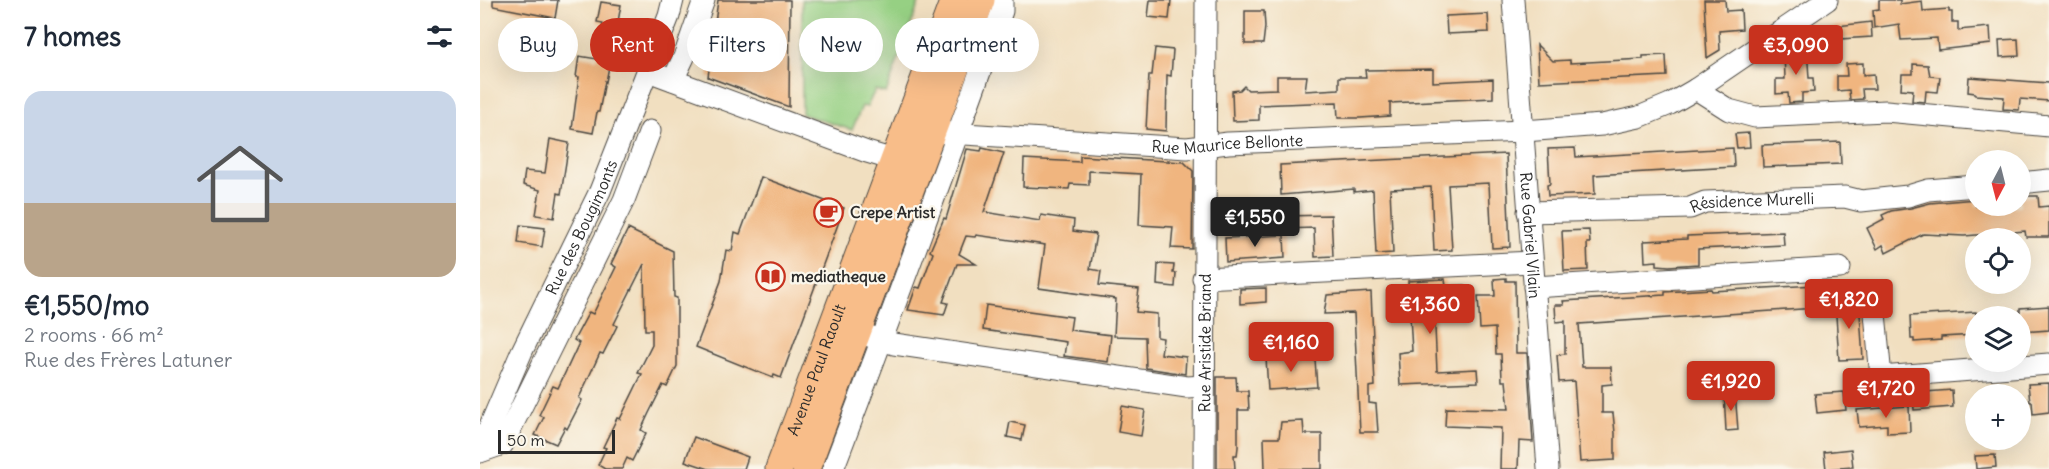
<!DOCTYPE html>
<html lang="en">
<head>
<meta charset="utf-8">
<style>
  :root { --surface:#fff; --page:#f6f6f7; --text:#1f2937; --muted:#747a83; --line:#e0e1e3; --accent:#c8321e }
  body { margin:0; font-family:Delius,sans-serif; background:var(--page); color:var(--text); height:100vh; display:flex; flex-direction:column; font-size:22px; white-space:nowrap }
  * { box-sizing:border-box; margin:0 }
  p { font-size:20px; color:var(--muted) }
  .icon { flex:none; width:33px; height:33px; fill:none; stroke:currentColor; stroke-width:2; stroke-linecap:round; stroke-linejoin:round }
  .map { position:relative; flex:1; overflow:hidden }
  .sheet { display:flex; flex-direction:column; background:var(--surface); width:480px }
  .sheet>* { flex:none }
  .banner { position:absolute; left:18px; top:18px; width:570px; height:54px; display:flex; gap:12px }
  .needle { width:39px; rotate:187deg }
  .fabs { position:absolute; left:1485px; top:150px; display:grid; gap:12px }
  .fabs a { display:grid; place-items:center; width:66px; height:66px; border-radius:50%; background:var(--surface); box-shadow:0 6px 24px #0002; font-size:30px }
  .scale { position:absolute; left:18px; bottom:15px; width:117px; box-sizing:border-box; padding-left:6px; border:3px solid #2b2b2b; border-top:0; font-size:16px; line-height:21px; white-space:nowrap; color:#2b2b2b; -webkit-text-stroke:4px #fbf7ec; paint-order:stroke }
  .price { position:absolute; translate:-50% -51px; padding:0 14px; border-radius:6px; background:var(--accent); color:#fff; font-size:20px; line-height:39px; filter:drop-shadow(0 2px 3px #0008) }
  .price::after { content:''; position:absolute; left:50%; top:36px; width:18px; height:14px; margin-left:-9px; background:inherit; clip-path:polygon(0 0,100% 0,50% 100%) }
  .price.on { background:#222; color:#fff }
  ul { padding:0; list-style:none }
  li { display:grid; align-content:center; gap:12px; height:318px; padding:0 24px }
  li+li { border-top:2px solid var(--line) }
  li span { display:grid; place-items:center; height:186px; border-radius:18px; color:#555 }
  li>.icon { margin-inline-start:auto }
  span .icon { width:108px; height:108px; fill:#fffc; stroke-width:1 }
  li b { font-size:26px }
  h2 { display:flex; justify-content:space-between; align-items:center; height:72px; padding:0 24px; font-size:26px }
  .pill { padding:0 21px; border-radius:27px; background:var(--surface); box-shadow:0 6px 24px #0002; font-size:21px; line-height:54px }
  .pill.on { background:var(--accent); color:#fff }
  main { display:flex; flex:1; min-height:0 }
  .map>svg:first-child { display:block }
</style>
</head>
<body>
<main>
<section class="sheet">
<h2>7 homes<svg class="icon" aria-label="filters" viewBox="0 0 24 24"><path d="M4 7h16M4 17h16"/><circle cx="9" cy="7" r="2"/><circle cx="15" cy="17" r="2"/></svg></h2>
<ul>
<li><span style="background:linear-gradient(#c9d6e8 60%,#b9a48a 0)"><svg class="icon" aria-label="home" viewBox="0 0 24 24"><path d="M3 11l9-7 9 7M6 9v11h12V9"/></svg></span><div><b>€1,550/mo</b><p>2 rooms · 66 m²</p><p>Rue des Frères Latuner</p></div></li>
</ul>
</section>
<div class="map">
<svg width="1569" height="469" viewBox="0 0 1569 469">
  <rect width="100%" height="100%" fill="#fbf7ec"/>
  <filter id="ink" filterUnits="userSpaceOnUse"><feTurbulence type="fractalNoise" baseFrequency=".0167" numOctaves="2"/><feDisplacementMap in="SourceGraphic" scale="12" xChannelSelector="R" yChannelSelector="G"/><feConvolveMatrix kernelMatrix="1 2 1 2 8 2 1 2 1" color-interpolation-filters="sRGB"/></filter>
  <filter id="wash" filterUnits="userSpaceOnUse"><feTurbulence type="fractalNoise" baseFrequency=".008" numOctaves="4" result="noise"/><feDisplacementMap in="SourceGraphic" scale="24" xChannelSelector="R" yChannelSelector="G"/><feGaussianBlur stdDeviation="1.35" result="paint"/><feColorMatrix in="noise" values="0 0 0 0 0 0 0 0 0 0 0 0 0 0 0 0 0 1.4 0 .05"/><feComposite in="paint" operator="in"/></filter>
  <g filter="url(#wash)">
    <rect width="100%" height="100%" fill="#f1dfc0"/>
    <path fill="#96d083" stroke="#607e57" stroke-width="1.5" d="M322,0H440L406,93L395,90L387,107L382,106L372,130L322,114Z"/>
    <g id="blocks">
      <g fill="#f0b57f">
        <path d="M13,0H78L75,18L13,6Z"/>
        <path d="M238,0H310L309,107L228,77Z"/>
        <path d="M670,0H691L689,19L668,17Z"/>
        <path d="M1224,0H1245L1246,11L1261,10L1262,29L1239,31L1240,50L1227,58Z"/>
        <path d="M1399,0H1420V4L1442,1L1443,11L1469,9V12H1472V22H1478V30L1510,27L1511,44L1458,50L1457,38L1421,40L1419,24L1394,28L1393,10L1399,9Z"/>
        <path d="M121,2L141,5L136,33L142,34L139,52L132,51L126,82L125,81L119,112H117L113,133L92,129L99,77H96L99,56L117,59L123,23L117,22Z"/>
        <path d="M765,11H784L785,27L783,44H765Z"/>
        <path d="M1008,14L1009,32L967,34L966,16Z"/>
        <path d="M1391,22L1392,37L1360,39L1361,42L1341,43L1340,28Z"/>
        <path d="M1538,39L1539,56L1520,57L1519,40Z"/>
        <path d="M1057,45L1073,61L1090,60V63L1163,59V56L1186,55L1187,76L1059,82Z"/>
        <path d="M675,48L693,50L691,76L687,75L686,131L666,129L669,75H672Z"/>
        <path d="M1327,48L1329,78H1333L1334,92L1322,93V102L1309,103L1308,93L1296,94V79H1305L1304,50Z"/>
        <path d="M1383,63V75L1394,74L1395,89H1382L1383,99L1370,100L1369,90L1357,91V76H1367L1366,64Z"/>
        <path d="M1433,64L1448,65L1450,76L1460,77L1458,92L1446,91L1445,102L1432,101L1433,90L1421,89L1422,74H1433Z"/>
        <path d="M953,69V82L1013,79V98L910,103V116L880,118H858L857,102L779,105V120L753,121L752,91L760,90L764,86L768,90L797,89V76H827L825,91L859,89V77H886L885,70Z"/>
        <path d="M1489,77L1569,83V101L1540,99L1539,110L1523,109L1524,97L1495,95V93L1488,92Z"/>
        <path d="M1269,133L1270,147L1257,148L1255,134Z"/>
        <path d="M70,139L89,143L81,194L78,193L74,218L56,215L60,190L43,185L45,171L65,173Z"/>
        <path d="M1360,142L1361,164L1283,167L1282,145Z"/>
        <path d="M502,148L524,153L504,212L560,221L561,215L594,220L593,231L616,234L610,269L621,271L619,285L659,289L656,312L677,314V337L683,338L681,354L706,357L705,374L666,368L665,337L634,336L636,299L559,288L565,245L496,235L495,237L486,236L479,254L496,264H477L463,302L468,303L464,315L428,310L436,287L440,288L453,253L450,251L464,218L466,219L487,149L501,151Z"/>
        <path d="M1095,148L1096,157L1253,148L1254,167L1114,175L1115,194L1068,196L1067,185L1070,184L1068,149Z"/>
        <path d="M1026,154L1030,247L1012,248L1009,183L968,185L972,250L954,251L951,187L910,189L913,253L896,254L893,190L874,192V189L801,195L800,165Z"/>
        <path d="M600,156L704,162L713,171L712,249L691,248L693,227L659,225L661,174L609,171V185L590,184L589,189L543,187L544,159L600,162Z"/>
        <path d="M281,177L364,208L301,378L294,375L293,378L216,347L241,281L246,250L252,251L255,232L260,234Z"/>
        <path d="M1540,196H1558L1559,207L1569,206V237H1546L1545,231L1484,236L1443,234L1406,253L1403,245L1397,249L1387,228L1404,219L1402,215L1411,211L1431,208L1450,203L1496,199V206H1540Z"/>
        <path d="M851,215L853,256L835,257L834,228L803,229V216Z"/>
        <path d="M40,225L65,228L62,247L38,243Z"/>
        <path d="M148,229L193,251L194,297L197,298V366L187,387L183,385L169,413L161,430L166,433L152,461L147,458L142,469H125L118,465L126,448L123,447L137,418L140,419L162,374L158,373L172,345V330H165L164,264L134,324L137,326L123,354L120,353L107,381L99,398L102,400L87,429L85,427L76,444L55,435L64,417L59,415L73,386L78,388L99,343L94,340L109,312L113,314L136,267L131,264Z"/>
        <path d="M1109,230L1110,243H1107L1108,270L1084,271L1082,231Z"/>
        <path d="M1303,232L1304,245L1218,249V264L1189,266L1177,265V261L1165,262L1164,241L1207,239V236Z"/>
        <path d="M804,235L805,258L746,262L745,238Z"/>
        <path d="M678,264L694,265L693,273H696L695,287L677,285Z"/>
        <path d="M1026,278V281H1035L1036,353H1047L1053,442L1039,441L1038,469H1020L1021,428L965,426L966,408L1029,409L1026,381H1022L1021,354H1016L1015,328L1000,329L998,296H1015L1014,279Z"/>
        <path d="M965,279L966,286L985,285L986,304L954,306L957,371L997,369L998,382L920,385L918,353L932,351L928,281Z"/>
        <path d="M1336,285L1337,308L1099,324L1102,367H1131L1132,384L1122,385V413H1133L1135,433V460L1100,462L1094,381L1079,382L1077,355L1085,354V321L1076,322L1075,305H1084L1083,301L1185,295V292L1231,289L1232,291Z"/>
        <path d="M786,288V302L760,304V289Z"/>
        <path d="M891,292L895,386L889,387V403L896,404L898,432H880L874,313L844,314L847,295Z"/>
        <path d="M1379,299L1383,359L1359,360L1355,301Z"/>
        <path d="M506,305L592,317L590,330L631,335L628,362L584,356L586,342L503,330Z"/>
        <path d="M1569,306V330L1540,332V308Z"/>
        <path d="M1496,312V335L1461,337V340L1434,342V339H1431L1430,316Z"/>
        <path d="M817,355L818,361L835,360L837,387L788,390L786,358Z"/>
        <path d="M737,377H756L757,391H768L769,410H758V447L757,455H754L755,469H737Z"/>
        <path d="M1569,383V412L1553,414L1552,402H1550L1548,384Z"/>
        <path d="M1472,390L1473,407L1434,410L1433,396L1445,395V392Z"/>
        <path d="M1255,392L1258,430L1246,431L1244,393Z"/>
        <path d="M1364,392L1366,410L1337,413L1335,394Z"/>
        <path d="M642,406L665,410L661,436L638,432Z"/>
        <path d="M1429,406L1430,432L1407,433V425L1379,427L1377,410Z"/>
        <path d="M823,421L824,434H842V469H785L784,438H799L801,422Z"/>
        <path d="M530,422L545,425L542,440L527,437Z"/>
        <path d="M214,437L268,457L264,469H229L205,461Z"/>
        <path d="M1371,449L1373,467L1346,469L1344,452Z"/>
        <path d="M1515,455L1516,467L1496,469L1495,456Z"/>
      </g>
    </g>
  </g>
  <g filter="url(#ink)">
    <use href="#blocks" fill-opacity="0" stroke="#494641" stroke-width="1.5"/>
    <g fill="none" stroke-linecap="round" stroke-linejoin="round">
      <defs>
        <g id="minor">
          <path id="s1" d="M1033,0L1068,469"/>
          <path d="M168,71L387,152L414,160"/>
          <path d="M193,80L204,57L224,0"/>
          <path d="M1216,89L1249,110L1275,117L1406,111L1569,126"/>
          <path id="s2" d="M440,137L452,132L707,148L748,143L1044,131L1122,125L1159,117L1190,104L1216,89L1347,0"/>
          <path d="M1540,183L1569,180"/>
          <path id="s3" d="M1048,212L1210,208L1225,202L1365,197L1381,201L1428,196L1448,190L1496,186"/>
          <path d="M723,278L1052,262"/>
          <path d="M1054,287L1360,268"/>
          <path d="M1393,292L1401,377L1569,364"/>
          <path d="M389,336L414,344L707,387L724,386"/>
          <path id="s4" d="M0,449L42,351L120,191L189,16L193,0"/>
          <path d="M0,452L23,444L144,200L170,131"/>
          <path d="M353,469C411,317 467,164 522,11V0"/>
          <path id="s5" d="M724,469L726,0"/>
        </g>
        <g id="major">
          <path id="s6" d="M299,469L474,0"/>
          <path d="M326,469L501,0"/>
        </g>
      </defs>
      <use href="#minor" stroke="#494641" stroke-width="23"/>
      <use href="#major" stroke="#494641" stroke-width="29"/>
      <use href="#minor" stroke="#fff" stroke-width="21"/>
      <use href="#major" stroke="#f8bd89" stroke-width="27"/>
    </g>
  </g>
  <defs>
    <symbol id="cafe-ring" viewBox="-11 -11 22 22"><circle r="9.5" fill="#fbf7ec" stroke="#c8321e" stroke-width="1.5"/><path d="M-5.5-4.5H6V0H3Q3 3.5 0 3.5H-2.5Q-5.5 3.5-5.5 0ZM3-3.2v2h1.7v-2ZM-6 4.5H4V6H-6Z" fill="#c8321e"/></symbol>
    <symbol id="library-ring" viewBox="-11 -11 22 22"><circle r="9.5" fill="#fbf7ec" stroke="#c8321e" stroke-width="1.5"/><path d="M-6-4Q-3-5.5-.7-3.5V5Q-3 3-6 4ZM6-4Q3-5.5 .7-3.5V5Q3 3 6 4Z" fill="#c8321e"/></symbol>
  </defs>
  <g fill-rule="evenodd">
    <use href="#cafe-ring" x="332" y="196" width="33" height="33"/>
    <use href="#library-ring" x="274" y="260" width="33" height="33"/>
  </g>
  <g text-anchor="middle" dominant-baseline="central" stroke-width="4.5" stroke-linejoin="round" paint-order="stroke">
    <g font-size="16" fill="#2b2b2b" stroke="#fbf7ec">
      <text stroke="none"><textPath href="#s2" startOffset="309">Rue Maurice Bellonte</textPath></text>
      <text stroke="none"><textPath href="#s3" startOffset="225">Résidence Murelli</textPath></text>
      <text stroke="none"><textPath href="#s4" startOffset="244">Rue des Bougimonts</textPath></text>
      <text stroke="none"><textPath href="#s1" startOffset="236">Rue Gabriel Vilain</textPath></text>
      <text stroke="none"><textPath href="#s5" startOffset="126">Rue Aristide Briand</textPath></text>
      <text stroke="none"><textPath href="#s6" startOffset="106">Avenue Paul Raoult</textPath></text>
    </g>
    <g font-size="16" font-weight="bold" fill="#2b2b2b" stroke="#fbf7ec" text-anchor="start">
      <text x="370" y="212">Crepe Artist</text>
      <text x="311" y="276">mediatheque</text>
    </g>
  </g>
</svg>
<div class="fabs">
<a><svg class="needle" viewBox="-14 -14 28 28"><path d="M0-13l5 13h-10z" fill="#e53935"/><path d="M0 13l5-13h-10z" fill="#747a83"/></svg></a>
<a><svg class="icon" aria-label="locate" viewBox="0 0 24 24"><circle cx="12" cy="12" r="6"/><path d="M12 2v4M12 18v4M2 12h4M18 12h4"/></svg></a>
<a><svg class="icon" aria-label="layers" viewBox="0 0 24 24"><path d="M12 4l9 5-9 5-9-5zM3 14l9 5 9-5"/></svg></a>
<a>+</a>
</div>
<div class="scale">50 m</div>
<b class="price" style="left:1316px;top:76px">€3,090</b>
<b class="price on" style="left:775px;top:248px">€1,550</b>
<b class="price" style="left:1369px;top:330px">€1,820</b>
<b class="price" style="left:950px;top:335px">€1,360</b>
<b class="price" style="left:811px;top:373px">€1,160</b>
<b class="price" style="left:1251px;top:412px">€1,920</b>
<b class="price" style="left:1406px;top:419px">€1,720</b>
<div class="banner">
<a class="pill">Buy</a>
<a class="pill on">Rent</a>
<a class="pill">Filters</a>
<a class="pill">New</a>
<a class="pill">Apartment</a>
</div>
</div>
</main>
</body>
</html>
